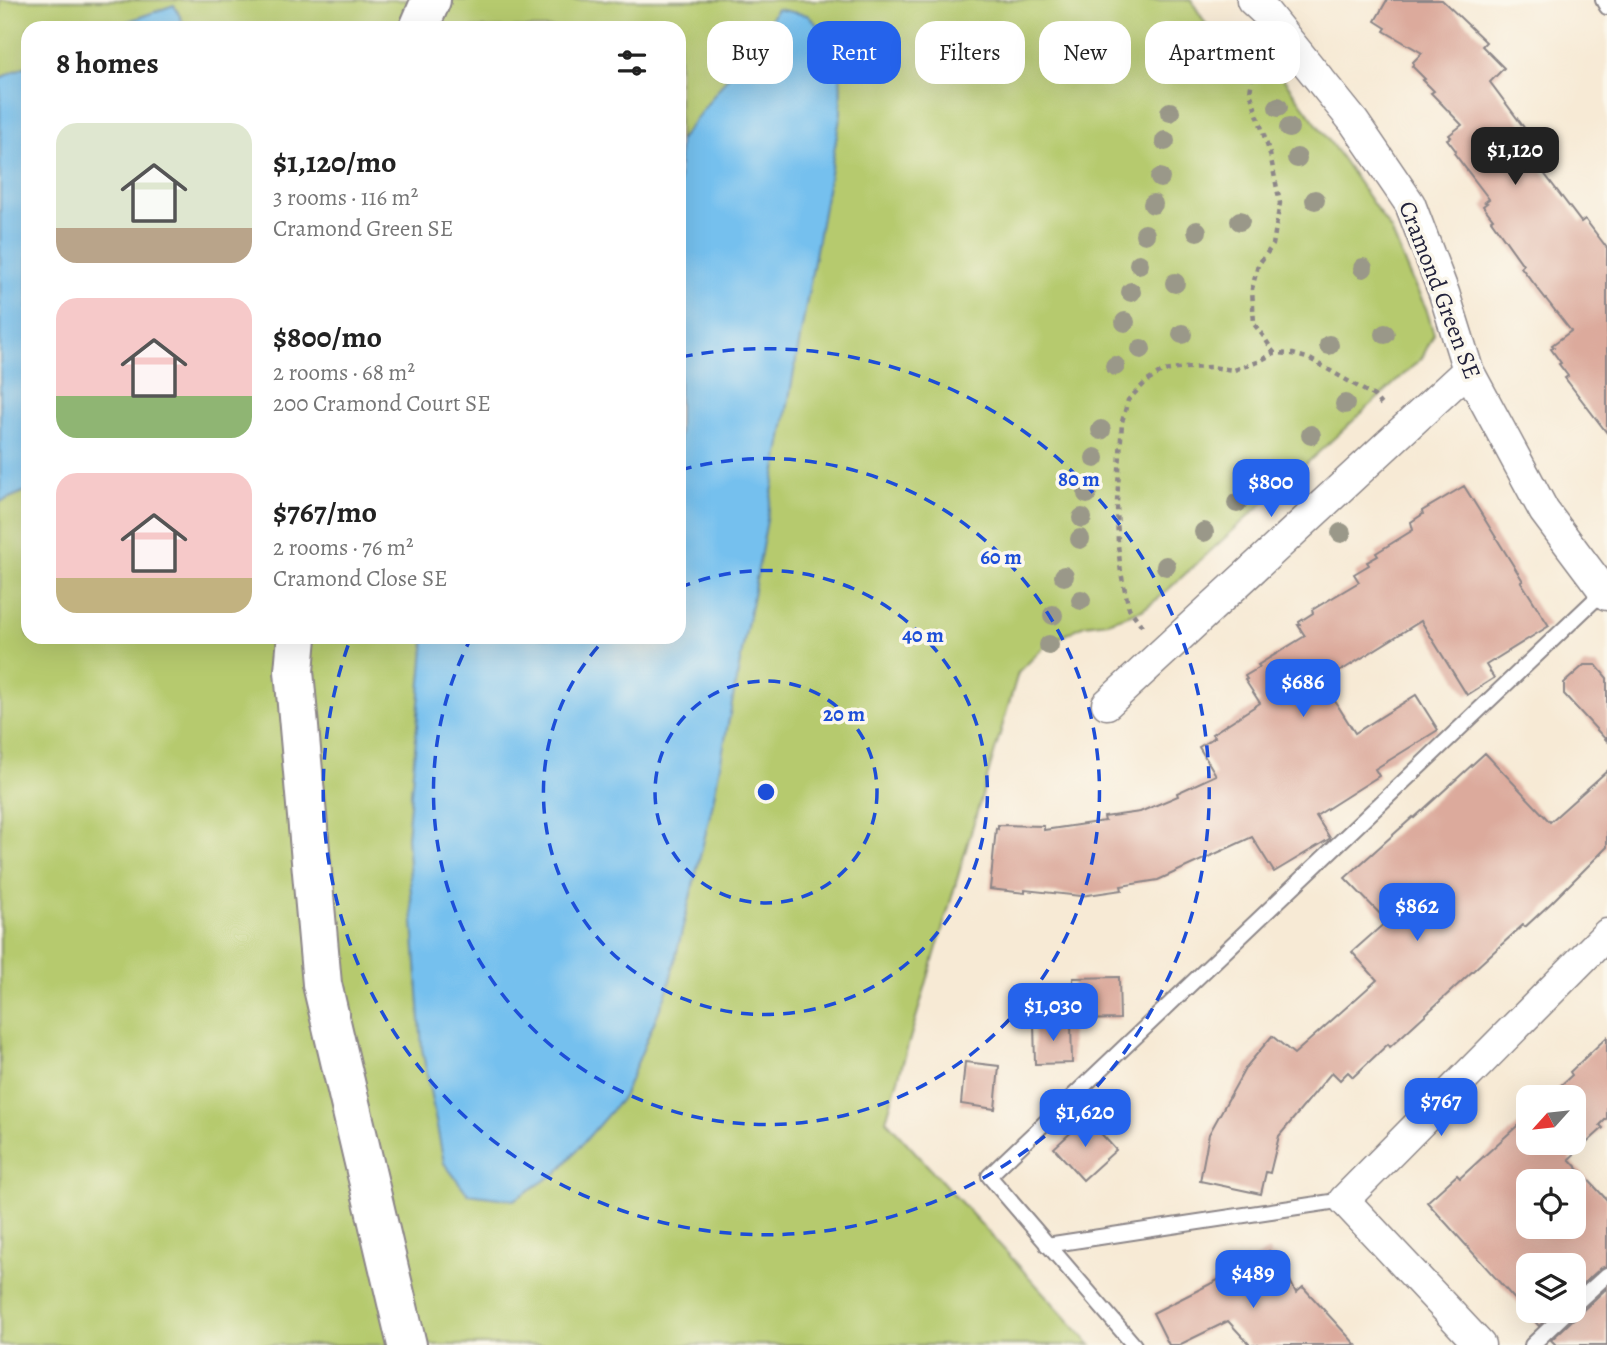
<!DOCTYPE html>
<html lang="en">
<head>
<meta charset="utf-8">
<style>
  :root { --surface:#fff; --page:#f6f6f6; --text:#222; --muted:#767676; --accent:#2563eb }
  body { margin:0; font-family:Alegreya,serif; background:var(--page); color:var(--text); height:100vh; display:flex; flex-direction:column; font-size:26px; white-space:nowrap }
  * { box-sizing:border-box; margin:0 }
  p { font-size:23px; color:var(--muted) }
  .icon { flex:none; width:38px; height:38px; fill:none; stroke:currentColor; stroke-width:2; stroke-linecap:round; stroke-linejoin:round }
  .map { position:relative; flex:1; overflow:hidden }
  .sheet { position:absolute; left:21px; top:21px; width:665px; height:623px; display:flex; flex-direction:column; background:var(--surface); border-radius:21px; box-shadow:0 7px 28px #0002 }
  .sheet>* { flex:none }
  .banner { position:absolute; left:707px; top:21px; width:665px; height:63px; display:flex; gap:14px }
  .needle { width:46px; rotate:243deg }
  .fabs { position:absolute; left:1516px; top:1085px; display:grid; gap:14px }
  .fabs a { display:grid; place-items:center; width:70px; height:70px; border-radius:14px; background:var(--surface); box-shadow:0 7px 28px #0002; font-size:35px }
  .price { position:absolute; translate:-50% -60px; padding:0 16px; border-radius:14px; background:var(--accent); color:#fff; font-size:23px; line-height:46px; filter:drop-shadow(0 2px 4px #0008) }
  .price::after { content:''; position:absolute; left:50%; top:42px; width:21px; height:16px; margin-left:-10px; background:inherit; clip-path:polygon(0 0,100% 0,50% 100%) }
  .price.on { background:#222; color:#fff }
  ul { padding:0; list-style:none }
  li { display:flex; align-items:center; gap:21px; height:175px; padding:0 35px }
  li span { display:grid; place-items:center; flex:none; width:196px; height:140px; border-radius:21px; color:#555 }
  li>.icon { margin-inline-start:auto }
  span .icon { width:84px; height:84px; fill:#fffc; stroke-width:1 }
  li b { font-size:30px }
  h2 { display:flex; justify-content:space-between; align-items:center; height:84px; padding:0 35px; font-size:30px }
  .pill { padding:0 24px; border-radius:21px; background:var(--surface); box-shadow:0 7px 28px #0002; font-size:24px; line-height:63px }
  .pill.on { background:var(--accent); color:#fff }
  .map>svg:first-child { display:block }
</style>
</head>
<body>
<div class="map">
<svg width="1607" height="1345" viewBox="0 0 1607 1345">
  <rect width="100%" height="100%" fill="#fbf7ec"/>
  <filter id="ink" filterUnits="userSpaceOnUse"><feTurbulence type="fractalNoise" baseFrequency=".0143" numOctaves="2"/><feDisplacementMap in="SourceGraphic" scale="14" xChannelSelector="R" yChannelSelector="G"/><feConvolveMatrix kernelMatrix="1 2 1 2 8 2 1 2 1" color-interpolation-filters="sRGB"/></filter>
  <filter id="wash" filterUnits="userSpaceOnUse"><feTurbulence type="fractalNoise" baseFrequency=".00686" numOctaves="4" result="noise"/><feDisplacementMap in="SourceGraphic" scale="28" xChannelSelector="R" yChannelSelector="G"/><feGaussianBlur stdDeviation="1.57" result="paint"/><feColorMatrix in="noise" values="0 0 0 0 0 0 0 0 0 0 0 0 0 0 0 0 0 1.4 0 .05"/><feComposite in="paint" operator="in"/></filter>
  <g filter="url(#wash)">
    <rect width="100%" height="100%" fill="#f7ead5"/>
    <path fill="#b6ca6e" stroke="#6c7654" stroke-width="2" fill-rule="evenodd" d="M0,0H1191L1206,24L1231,40L1251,46L1282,77L1341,157L1391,230L1409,274L1426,308L1434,334L1422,358L1160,597L1142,610L1108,622L1084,625L1047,644L1018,673L886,1120L1091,1345H0ZM28,28H679V637H28Z"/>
    <g fill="#74c0ee" stroke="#4b7194" stroke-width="2">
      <path d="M174,5L186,28H109Z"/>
      <path d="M777,9L807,15L840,46L841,113L759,564L712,807L668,989L623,1097L558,1172L514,1200L468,1194L444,1163L422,1049L407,837L425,637H679V141L749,49Z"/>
      <path d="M28,65V490L0,502V78Z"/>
    </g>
    <g id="blocks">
      <g fill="#dcaa9c" fill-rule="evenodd">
        <path d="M1387,0H1442L1486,42L1482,46L1504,68L1490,82L1540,149L1531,156L1581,222L1585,219L1607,248V433L1565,378L1568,376L1559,364L1561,363L1551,349L1554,347L1552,345L1571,331L1521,267L1523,265L1491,220L1493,219L1483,206L1487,203L1485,202L1489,199L1454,153L1456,151L1447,139L1451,137L1449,135L1462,125L1431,93L1434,91L1423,80L1425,79L1412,66L1414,64L1413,62L1422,53L1384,31L1386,28L1375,21Z"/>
        <path d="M1464,486L1523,581L1521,582L1549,626L1486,665L1494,678L1467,695L1421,621L1323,682L1355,733L1416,695L1438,730L1375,769L1379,776L1316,816L1330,838L1329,839L1274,872L1252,837L1158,880L1121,886L1122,890L1081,896L1025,890V893L990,889L996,828L998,829V825L1044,826V830L1105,821L1104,817L1140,812L1178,796L1177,793L1216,775L1199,747L1215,737L1212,734L1260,703L1245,680L1247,679L1245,676L1260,667L1258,665L1305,636L1298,625H1300L1299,622L1313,613L1312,610L1359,582L1354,574L1369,565L1367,562L1378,556L1376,553L1413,530L1411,522L1423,514L1422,511Z"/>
        <path d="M1584,665H1596L1607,678V741L1564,694V683Z"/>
        <path d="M1485,753L1550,822L1607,771V847L1551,903L1525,927L1523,925L1390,1047L1388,1044L1353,1077L1348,1072L1340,1080L1332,1072L1279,1136L1270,1173L1266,1172L1261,1194L1200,1181L1209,1134L1246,1067L1272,1036L1294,1054L1377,980L1352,952L1387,921L1345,878L1413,817L1414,818Z"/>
        <path d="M1119,977L1120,1019L1074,1020L1073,978Z"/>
        <path d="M1034,1022H1071L1072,1063L1035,1064Z"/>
        <path d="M1607,1037V1118L1600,1125L1603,1128L1569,1159L1607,1200V1266L1601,1268L1573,1293V1265H1528V1311H1554L1539,1326L1427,1202L1457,1175L1460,1178L1528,1116V1143H1573V1097H1548L1572,1075L1570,1072ZM1528,1181H1573V1227H1528Z"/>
        <path d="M965,1062L999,1066L995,1109L961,1104Z"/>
        <path d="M1087,1118L1116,1150L1083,1180L1054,1148Z"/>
        <path d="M1269,1251L1272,1257L1274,1256L1282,1272L1285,1271L1296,1293L1303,1287L1356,1345H1250L1228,1321L1179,1345H1169L1153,1313L1222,1278L1221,1276Z"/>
        <path d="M1607,1288V1345H1556L1551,1340Z"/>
      </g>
    </g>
  </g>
  <g filter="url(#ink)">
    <use href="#blocks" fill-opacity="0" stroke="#8c8688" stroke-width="2"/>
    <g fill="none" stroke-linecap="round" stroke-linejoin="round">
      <defs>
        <g id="service">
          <path d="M1603,0L1607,7"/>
          <path d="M1047,1245L1344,1200"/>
          <path d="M1573,1306L1607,1275"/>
          <path d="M1134,1345L989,1176L1606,589"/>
          <path d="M1532,1345L1568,1311"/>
        </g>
        <g id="minor">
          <path d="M1252,0L1266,13L1354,122L1410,204L1444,293L1468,370L1544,511L1607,595"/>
          <path d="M1107,704L1468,370"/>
          <path d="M1480,1345L1344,1200L1607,934"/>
        </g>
        <g id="motorway">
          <path d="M419,28L431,0"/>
          <path d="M297,637L294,671L322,984L407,1345"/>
        </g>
      </defs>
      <use href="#service" stroke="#8c8688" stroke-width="18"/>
      <use href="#minor" stroke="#8c8688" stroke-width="33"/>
      <use href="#motorway" stroke="#8c8688" stroke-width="42"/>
      <g stroke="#8c8688" stroke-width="4.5" stroke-dasharray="5 5" stroke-linecap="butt">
        <path d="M1256,56L1250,92L1270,154L1280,203L1273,245L1258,265L1252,289L1254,324L1264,337L1274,353"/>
        <path d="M1142,626L1129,608L1121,573L1118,545L1117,502L1122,422L1128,400L1146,382L1163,371L1185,368L1210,367L1234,370L1258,362L1274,353L1293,354L1310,359L1374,396L1382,406"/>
      </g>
      <use href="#service" stroke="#fff" stroke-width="14"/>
      <use href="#minor" stroke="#fff" stroke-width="30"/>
      <use href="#motorway" stroke="#fff" stroke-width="38"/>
    </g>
    <g fill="#9a9889">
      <circle cx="1189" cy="40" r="10"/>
      <circle cx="1197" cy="67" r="10"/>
      <circle cx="1224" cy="68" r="10"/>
      <circle cx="1278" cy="107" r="10"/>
      <circle cx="1170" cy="112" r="10"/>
      <circle cx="1289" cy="128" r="10"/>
      <circle cx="1165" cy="141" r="10"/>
      <circle cx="1297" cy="158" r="10"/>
      <circle cx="1160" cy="178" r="10"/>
      <circle cx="1315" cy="200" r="10"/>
      <circle cx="1153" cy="204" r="10"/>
      <circle cx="1240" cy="221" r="10"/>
      <circle cx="1197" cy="231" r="10"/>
      <circle cx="1145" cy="234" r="10"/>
      <circle cx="1139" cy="264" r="10"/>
      <circle cx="1363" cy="268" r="10"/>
      <circle cx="1175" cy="283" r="10"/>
      <circle cx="1131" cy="292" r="10"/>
      <circle cx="1125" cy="322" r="10"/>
      <circle cx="1182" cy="334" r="10"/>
      <circle cx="1385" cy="334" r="10"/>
      <circle cx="1329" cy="345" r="10"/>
      <circle cx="1141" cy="349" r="10"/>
      <circle cx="1115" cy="366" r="10"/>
      <circle cx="1345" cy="404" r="10"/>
      <circle cx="1101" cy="430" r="10"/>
      <circle cx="1311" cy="435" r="10"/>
      <circle cx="1095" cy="458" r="10"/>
      <circle cx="1273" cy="470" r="10"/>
      <circle cx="1087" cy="494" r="10"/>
      <circle cx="1237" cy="503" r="10"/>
      <circle cx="1082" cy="518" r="10"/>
      <circle cx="1204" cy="532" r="10"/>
      <circle cx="1341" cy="533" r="10"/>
      <circle cx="1080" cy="539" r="10"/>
      <circle cx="1166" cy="566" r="10"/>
      <circle cx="1064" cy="576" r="10"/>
      <circle cx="1081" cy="600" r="10"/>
      <circle cx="1053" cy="615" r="10"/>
      <circle cx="1049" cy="645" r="10"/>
    </g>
  </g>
  <g fill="none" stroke="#1d4ed8" stroke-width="3.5" stroke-dasharray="12 9">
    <circle cx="766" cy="792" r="111"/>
    <path d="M679 588A222 222 0 1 1 606 638"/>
    <path d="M680 470A333 333 0 1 1 471 638"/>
    <path d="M681 357A443 443 0 1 1 350 640"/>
  </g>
  <g text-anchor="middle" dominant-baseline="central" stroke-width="7" stroke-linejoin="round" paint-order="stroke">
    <g font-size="24" fill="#22223b" stroke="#fbf7ec">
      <text transform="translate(1440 290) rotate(69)">Cramond Green SE</text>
    </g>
  </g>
  <circle cx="766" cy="792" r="10" fill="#1d4ed8" stroke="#fbf7ec" stroke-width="3.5"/>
  <g font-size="21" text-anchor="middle" font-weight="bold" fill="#1d4ed8" stroke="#fbf7ec" stroke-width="7" stroke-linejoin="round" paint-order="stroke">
    <text x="1079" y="486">80 m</text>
    <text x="1001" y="564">60 m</text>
    <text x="923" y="642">40 m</text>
    <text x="844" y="721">20 m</text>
  </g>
</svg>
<div class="fabs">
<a><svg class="needle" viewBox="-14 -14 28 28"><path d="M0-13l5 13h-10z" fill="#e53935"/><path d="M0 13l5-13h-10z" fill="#767676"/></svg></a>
<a><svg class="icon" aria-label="locate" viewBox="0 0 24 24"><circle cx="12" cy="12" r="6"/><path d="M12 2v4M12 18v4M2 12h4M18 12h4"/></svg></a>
<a><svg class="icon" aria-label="layers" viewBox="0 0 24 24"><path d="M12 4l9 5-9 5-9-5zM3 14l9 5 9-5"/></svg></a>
</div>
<b class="price on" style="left:1515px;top:187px">$1,120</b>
<b class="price" style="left:1271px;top:519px">$800</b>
<b class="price" style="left:1303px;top:719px">$686</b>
<b class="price" style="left:1417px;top:943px">$862</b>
<b class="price" style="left:1053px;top:1043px">$1,030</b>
<b class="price" style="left:1441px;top:1138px">$767</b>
<b class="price" style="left:1085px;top:1149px">$1,620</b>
<b class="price" style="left:1253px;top:1310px">$489</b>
<div class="banner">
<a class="pill">Buy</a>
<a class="pill on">Rent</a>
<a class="pill">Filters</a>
<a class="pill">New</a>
<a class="pill">Apartment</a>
</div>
<section class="sheet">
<h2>8 homes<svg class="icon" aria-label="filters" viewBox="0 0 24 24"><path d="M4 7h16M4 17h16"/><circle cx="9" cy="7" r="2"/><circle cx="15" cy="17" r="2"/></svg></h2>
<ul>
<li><span style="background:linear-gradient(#dfe7d0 75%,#b9a48a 0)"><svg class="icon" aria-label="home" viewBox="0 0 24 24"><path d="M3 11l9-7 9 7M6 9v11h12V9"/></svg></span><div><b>$1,120/mo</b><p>3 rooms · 116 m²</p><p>Cramond Green SE</p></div></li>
<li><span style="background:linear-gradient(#f6c9c9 70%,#8fb573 0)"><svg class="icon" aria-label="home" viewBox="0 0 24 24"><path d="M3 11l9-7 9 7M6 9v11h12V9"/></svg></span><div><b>$800/mo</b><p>2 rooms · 68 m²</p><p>200 Cramond Court SE</p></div></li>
<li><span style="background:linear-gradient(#f6c9c9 75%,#c2b280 0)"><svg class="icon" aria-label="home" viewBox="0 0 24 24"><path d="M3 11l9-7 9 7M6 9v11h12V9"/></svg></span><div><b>$767/mo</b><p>2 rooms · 76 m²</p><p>Cramond Close SE</p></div></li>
</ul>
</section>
</div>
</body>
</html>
